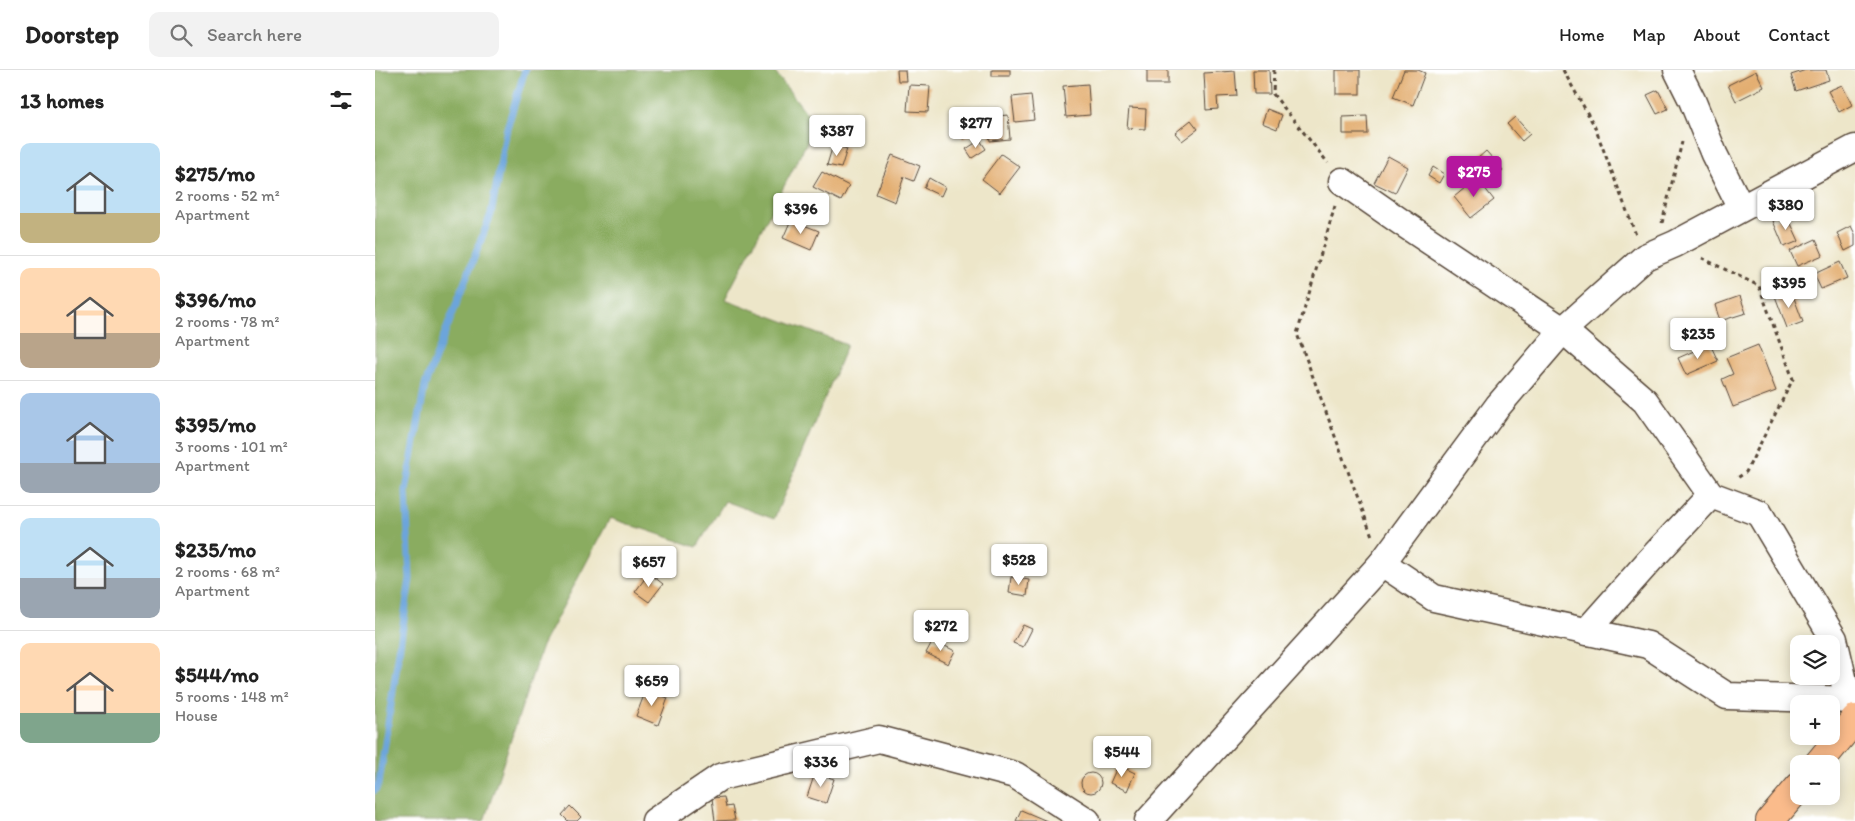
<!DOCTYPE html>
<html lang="en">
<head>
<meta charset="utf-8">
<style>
  :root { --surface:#fff; --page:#f2f2f2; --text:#222; --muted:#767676; --line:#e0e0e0; --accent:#b5179e }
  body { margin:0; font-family:Itim,sans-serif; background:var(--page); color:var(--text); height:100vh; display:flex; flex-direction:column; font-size:19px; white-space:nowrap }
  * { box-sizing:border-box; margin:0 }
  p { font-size:16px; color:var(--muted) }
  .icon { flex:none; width:28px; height:28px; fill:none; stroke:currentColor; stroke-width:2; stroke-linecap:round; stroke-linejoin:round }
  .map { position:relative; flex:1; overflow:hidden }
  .panel { display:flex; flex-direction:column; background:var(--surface); width:375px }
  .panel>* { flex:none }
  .tools { position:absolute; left:1415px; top:565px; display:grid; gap:10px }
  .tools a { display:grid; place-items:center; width:50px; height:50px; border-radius:10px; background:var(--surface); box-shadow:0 2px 12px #0003; font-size:25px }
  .price { position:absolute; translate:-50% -42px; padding:0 11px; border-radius:5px; background:#fff; color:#222; font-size:16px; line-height:32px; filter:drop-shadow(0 1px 2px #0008) }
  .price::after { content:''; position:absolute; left:50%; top:30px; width:15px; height:11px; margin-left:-8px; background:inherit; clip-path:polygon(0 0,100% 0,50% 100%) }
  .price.selected { background:var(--accent); color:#fff }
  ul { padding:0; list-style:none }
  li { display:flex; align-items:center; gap:15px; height:125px; padding:0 20px }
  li+li { border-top:1px solid var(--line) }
  li span { display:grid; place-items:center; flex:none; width:140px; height:100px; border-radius:10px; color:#555 }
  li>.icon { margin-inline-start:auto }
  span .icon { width:60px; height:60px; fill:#fffc; stroke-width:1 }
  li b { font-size:21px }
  h2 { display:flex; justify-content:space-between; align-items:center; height:60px; padding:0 20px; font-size:21px }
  header { display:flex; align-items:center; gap:30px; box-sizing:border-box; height:70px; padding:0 25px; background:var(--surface); border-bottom:1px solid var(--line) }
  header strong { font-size:24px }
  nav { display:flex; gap:28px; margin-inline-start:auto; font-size:18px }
  .search { width:350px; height:45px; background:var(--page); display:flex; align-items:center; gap:12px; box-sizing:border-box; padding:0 18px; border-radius:10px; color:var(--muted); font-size:19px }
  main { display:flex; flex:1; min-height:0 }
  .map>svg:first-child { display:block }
</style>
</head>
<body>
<header>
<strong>Doorstep</strong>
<div class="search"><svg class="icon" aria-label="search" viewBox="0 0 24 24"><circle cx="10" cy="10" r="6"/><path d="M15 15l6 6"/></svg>Search here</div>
<nav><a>Home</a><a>Map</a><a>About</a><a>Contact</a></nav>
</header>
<main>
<section class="panel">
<h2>13 homes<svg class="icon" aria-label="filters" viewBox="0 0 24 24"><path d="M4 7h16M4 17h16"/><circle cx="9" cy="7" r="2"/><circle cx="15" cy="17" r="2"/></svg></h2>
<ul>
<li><span style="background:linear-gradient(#bfe0f5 70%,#c2b280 0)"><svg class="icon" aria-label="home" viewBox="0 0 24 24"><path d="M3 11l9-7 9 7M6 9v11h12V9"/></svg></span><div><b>$275/mo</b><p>2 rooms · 52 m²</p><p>Apartment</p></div></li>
<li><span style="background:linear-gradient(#ffd9b3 65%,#b9a48a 0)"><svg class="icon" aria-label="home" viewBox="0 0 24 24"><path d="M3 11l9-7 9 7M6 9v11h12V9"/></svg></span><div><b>$396/mo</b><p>2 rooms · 78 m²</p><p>Apartment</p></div></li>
<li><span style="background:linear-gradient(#a9c7e8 70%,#9aa5b1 0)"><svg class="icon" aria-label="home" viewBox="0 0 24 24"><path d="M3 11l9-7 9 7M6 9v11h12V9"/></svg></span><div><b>$395/mo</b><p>3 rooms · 101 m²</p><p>Apartment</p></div></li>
<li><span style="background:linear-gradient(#bfe0f5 60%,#9aa5b1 0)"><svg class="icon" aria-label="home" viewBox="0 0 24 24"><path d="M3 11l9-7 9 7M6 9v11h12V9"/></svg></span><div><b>$235/mo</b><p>2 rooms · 68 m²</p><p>Apartment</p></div></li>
<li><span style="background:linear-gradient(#ffd9b3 70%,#7fa58c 0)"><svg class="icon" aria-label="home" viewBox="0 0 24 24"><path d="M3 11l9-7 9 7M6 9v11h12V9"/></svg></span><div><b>$544/mo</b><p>5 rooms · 148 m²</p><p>House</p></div></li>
</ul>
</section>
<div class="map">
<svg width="1480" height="751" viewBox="0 0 1480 751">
  <rect width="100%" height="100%" fill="#fff"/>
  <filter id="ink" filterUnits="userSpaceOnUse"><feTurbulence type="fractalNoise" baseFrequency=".02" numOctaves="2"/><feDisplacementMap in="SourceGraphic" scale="10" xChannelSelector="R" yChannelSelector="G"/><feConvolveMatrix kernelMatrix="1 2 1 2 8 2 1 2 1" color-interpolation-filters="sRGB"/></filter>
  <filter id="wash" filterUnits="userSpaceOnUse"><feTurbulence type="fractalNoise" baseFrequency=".0096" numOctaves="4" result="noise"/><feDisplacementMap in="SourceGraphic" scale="20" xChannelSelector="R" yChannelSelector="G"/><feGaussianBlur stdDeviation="1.12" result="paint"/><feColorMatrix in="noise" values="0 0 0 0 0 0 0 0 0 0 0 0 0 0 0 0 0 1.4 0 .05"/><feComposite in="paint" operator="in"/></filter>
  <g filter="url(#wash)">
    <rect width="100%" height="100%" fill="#ede6c9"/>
    <path fill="#8aac60" stroke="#626b3f" d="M0,0H398L441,55L350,229L472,275L399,449L350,431L322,477L235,448L167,576L109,751H0Z"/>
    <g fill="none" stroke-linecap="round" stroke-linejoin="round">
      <path stroke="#6ca5db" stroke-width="7" d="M0,720L4,713L35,509L31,421L50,315L116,144L132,58L150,0"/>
    </g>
    <g id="blocks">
      <g fill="#e3ae71">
        <path d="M522,0H530L531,11H523Z"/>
        <rect x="617" y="0" width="18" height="6"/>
        <rect x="772" y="0" width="21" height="14"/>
        <path d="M878,0H894L895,24H879Z"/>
        <rect x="961" y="0" width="24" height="24"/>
        <path d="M1029,0H1043L1050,3L1038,35L1018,27Z"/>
        <path d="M1431,0H1451L1454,10L1421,21L1416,5Z"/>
        <path d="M860,1L862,26L842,27L843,39L831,40L829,3Z"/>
        <path d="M1381,1L1389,17L1361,31L1353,15Z"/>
        <path d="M713,14L715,45L691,47L688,16Z"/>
        <path d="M534,15L555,16L553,42L532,41Z"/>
        <path d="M1467,15L1477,35L1464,42L1453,21Z"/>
        <path d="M1283,20L1293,39L1282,44L1272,25Z"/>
        <path d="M656,25L659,50L640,52L637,27Z"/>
        <path d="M754,38L771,39L770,59L752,58Z"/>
        <path d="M892,39L907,45L902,59L887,53Z"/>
        <path d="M633,45L635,69L615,71L612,47Z"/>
        <path d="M992,46L993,64H968V47Z"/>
        <path d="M1140,47L1155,64L1147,71L1132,54Z"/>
        <path d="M605,48L610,58L588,69L583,58Z"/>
        <path d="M816,50L823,59L807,71L800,63Z"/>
        <path d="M605,70L611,79L597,88L591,79Z"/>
        <path d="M458,75L472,79L466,98L452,95Z"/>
        <path d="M1111,81L1128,100L1119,108L1102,89Z"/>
        <path d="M626,84L645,97L625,123L607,109Z"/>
        <path d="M517,85L545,96L539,111L529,107L520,132L501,124Z"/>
        <path d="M1013,86L1033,97L1020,123L999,113Z"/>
        <path d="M1058,97L1069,104L1064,113L1053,106Z"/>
        <path d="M447,102L474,116L466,131L438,117Z"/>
        <path d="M554,108L570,117L566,126L549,118Z"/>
        <path d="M1102,108L1119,130L1096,148L1079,127Z"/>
        <path d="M1412,145L1424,171L1409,177L1398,151Z"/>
        <path d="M416,150L444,161L436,180L408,168Z"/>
        <path d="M1476,156L1480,164V176L1470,181L1462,163Z"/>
        <path d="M1441,169L1448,185L1422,196L1415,181Z"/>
        <path d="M1465,192L1472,208L1446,219L1439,204Z"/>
        <path d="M1416,220L1428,252L1412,258L1400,226Z"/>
        <path d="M1365,226L1371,243L1345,251L1340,235Z"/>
        <path d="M1335,274L1343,291L1311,305L1303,288Z"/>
        <path d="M1383,275L1401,321L1358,337L1347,309L1358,304L1351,288Z"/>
        <path d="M274,503L288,514L274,532L260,522Z"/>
        <path d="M636,507L654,510L652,526L634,523Z"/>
        <path d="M648,555L657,559L648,577L638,573Z"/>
        <path d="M558,570L580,581L573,594L551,583Z"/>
        <path d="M271,620L293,628L283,655L261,646Z"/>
        <path d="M743,695L760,703L752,721L735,713Z"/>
        <circle cx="716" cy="713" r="10"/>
        <path d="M440,703L459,709L451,733L432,727Z"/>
        <path d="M349,727L351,737L357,736L360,750L340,751L337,728Z"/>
        <path d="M195,736L206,747L202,751H193L187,745Z"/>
        <path d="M646,740L672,751H641Z"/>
      </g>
    </g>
  </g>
  <g filter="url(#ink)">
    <use href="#blocks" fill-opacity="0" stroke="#564638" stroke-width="1"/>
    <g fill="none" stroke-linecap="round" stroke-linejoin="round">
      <defs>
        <g id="minor">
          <path d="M1302,0L1317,30L1339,84L1366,138"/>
          <path d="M967,111L1026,152L1188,260L1270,331L1336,425L1384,443L1459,569L1473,629"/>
          <path d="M1007,493L1123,336L1188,260L1270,187L1300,174L1480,78"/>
          <path d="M1211,562L1275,490L1336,425"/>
          <path d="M280,751L345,707L504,669L640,705L712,751"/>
          <path d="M773,751L1007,493L1059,528L1273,575L1352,626L1480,630"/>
        </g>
        <g id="primary">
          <path d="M1443,694L1480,649"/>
          <path d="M1395,751L1424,717"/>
        </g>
      </defs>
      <use href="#minor" stroke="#564638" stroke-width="29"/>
      <use href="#primary" stroke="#564638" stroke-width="30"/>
      <g stroke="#564638" stroke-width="3" stroke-dasharray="4 4" stroke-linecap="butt">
        <path d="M899,0L898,24L953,93"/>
        <path d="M1188,0L1219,55L1261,165"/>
        <path d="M960,136L922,264L997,466"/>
        <path d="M1287,153L1307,72"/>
        <path d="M1327,188L1384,216L1418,309L1371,402L1361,409"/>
      </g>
      <use href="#minor" stroke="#fff" stroke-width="26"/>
      <use href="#primary" stroke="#fabb8b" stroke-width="28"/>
    </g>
  </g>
</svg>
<div class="tools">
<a><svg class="icon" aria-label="layers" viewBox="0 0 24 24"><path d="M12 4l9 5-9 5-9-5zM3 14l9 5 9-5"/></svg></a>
<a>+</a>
<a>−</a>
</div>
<b class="price" style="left:601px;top:79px">$277</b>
<b class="price" style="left:462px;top:87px">$387</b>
<b class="price selected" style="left:1099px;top:128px">$275</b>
<b class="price" style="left:1411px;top:161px">$380</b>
<b class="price" style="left:426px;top:165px">$396</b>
<b class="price" style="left:1414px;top:239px">$395</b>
<b class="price" style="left:1323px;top:290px">$235</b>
<b class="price" style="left:644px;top:516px">$528</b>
<b class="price" style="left:274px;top:518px">$657</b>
<b class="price" style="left:566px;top:582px">$272</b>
<b class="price" style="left:277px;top:637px">$659</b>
<b class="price" style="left:747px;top:708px">$544</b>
<b class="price" style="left:446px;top:718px">$336</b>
</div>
</main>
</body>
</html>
